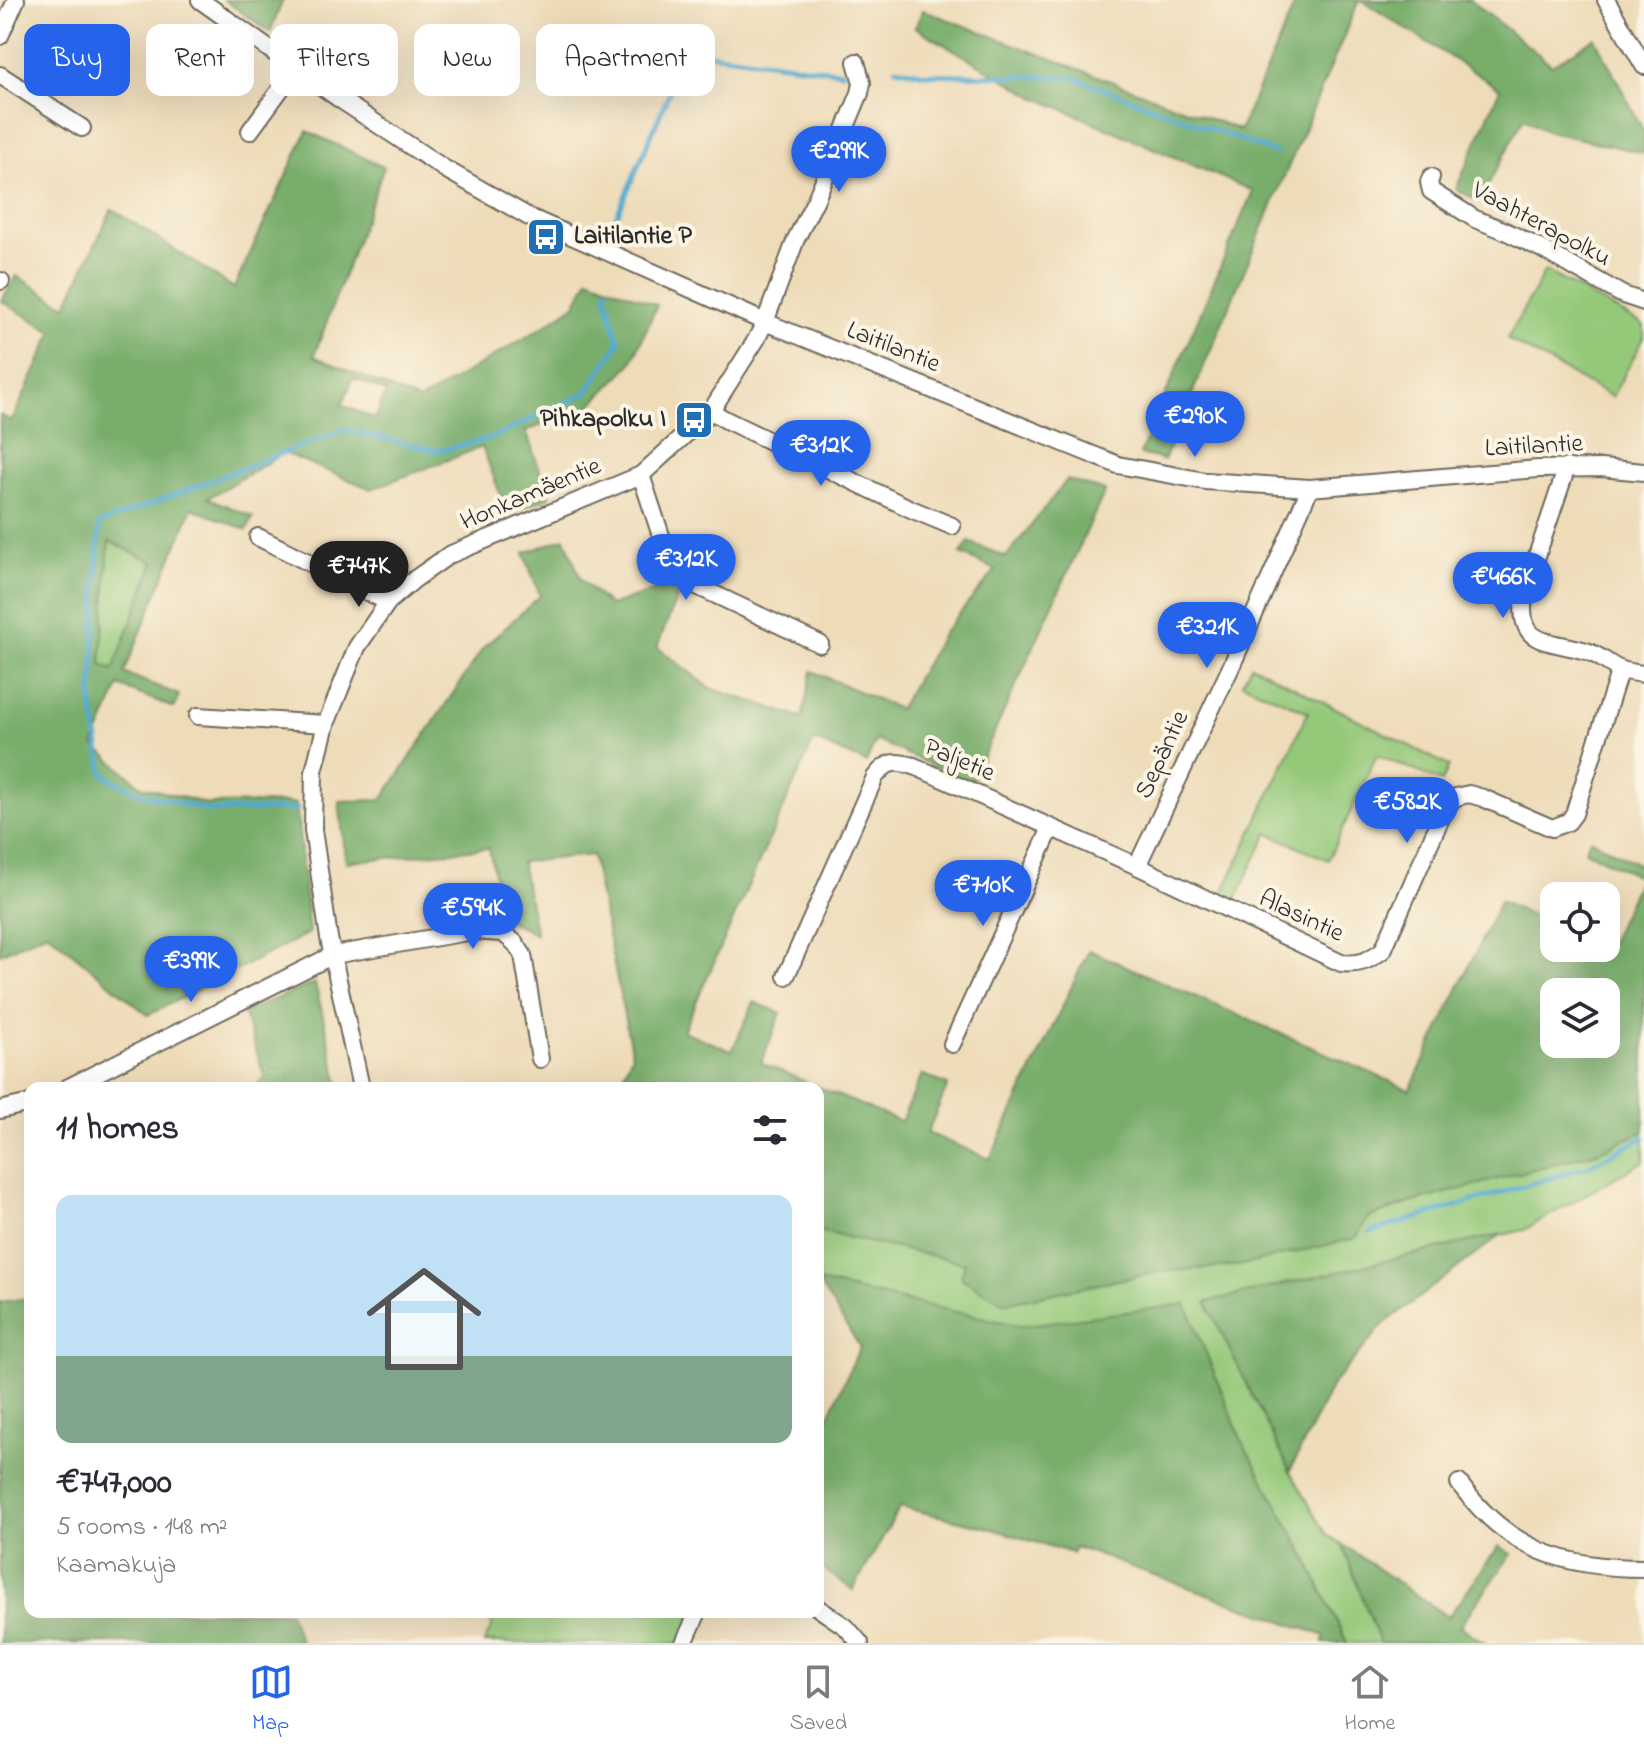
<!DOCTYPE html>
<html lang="en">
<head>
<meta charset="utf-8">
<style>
  :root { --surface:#fff; --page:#f2f2f3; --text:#2b2b33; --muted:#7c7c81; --line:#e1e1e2; --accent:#2563eb }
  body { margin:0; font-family:"Indie Flower",sans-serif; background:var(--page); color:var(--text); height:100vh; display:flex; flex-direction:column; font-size:30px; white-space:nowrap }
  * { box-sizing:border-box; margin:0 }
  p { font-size:26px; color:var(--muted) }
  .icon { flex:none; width:44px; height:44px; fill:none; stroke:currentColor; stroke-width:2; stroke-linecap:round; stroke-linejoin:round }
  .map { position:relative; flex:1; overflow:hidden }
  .drawer { position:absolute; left:24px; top:1082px; width:800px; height:536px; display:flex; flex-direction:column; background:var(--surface); border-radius:16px; box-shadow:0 8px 32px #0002 }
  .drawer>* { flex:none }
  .banner { position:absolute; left:24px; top:24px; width:800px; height:72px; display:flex; gap:16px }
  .tools { position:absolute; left:1540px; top:882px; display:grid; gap:16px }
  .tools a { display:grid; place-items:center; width:80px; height:80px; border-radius:16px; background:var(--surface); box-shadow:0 8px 32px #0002; font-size:40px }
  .price { position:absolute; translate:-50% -68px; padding:0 18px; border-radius:28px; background:var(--accent); color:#fff; font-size:26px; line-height:52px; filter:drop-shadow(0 2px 4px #0008) }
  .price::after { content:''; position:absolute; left:50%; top:48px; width:24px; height:18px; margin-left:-12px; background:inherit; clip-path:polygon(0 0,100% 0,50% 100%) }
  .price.active { background:#222; color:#fff }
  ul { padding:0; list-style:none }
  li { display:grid; align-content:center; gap:16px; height:424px; padding:0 32px }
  li span { display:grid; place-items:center; height:248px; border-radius:16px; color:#555 }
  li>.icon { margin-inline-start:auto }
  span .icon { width:144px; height:144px; fill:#fffc; stroke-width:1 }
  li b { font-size:34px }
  h2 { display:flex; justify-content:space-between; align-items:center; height:96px; padding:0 32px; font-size:34px }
  .pill { padding:0 28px; border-radius:16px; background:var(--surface); box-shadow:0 8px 32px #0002; font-size:28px; line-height:72px }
  .pill.active { background:var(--accent); color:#fff }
  .dock { display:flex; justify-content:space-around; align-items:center; height:112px; border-top:2px solid var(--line); background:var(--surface); font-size:22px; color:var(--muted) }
  .dock a { display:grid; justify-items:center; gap:4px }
  .dock .active { color:var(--accent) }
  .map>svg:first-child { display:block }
</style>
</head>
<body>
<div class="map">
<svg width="1644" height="1643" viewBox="0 0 1644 1643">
  <rect width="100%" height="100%" fill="#fcf5e5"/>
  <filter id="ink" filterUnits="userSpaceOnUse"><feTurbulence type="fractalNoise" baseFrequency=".0125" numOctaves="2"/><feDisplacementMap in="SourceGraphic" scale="16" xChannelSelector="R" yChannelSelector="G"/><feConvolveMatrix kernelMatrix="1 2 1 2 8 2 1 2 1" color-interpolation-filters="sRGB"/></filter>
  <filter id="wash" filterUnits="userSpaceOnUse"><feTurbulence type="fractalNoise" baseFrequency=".006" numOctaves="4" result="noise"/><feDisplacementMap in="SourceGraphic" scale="32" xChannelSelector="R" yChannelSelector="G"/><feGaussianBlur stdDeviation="1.8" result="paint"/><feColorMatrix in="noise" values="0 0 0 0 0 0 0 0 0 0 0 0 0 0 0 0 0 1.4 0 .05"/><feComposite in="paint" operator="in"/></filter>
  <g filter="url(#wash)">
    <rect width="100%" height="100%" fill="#eedcb9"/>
    <g fill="#95c97a" stroke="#607a52" stroke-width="2">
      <path d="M1545,271L1644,325V338L1612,397L1507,339Z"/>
      <path d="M109,540L154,561L114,670L101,665Z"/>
      <path d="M1251,665L1449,766L1442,782L1377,755L1328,860L1268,833L1235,901L1222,895L1308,712L1242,683Z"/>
      <path d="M1644,1131V1161L1524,1230L1206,1302L1290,1471L1327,1535L1342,1544L1380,1643H1347L1305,1555L1243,1444L1186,1305L1021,1326L818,1282V1231L966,1263L1004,1303L1158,1272L1243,1265L1356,1238L1368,1218L1413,1202L1600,1151Z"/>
      <path d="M490,1612H698L684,1643H484L492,1626Z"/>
    </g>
    <g fill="#78ad6a" stroke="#526c4a" stroke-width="2" fill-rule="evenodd">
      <path d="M224,0H283L270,32Z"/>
      <path d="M1291,0H1359L1164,460L1140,454L1253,191L1035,97L915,27L923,10L1240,130L1295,4Z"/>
      <path d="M1361,0H1470L1552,65L1595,38L1644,132V153L1549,132L1524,118L1479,202L1456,189L1500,89Z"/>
      <path d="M307,131L384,167L314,356L419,401L538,330L575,305L589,278L657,305L631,364L588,408L526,431L549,497L508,514L482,447L371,489L284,453L208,498L253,517L247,530L192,508L124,673L179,695L174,708L119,686L94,745L141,786L207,804L296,803L309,933L148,1015L47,932L0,954V415L12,421L53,332L1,301L17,276L66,306L112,209L234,288ZM353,378L386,392L375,419L342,405ZM109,541L154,562L113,670L101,665Z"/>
      <path d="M1067,480L1105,491L971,783L876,740L866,763L814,740L683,1031L732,1051L754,1002L781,1013L761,1063L901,1122L922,1074L948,1085L927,1133L990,1159L1089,950L1410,1090L1500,901L1554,926V948L1607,949L1640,877L1585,851L1590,839L1644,867V1131L1600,1151L1413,1202L1368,1217L1356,1238L1243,1265L1158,1272L1004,1303L961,1278L965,1263L818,1231V1088H617L632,1055L592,855L521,862L536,934L503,918L489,848L346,862L339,801L382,800L484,647L540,596L524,553L565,538L581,580L610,606L672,584L677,598L657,647L710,688L802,718L812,671L899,709L943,633L996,570L961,554L969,542L1006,557ZM1554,992H1606V1044H1554Z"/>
      <path d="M315,983L340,1088H252L265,1078L243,1012Z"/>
      <path d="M1502,1234L1384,1324L1332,1385L1290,1471L1206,1302Z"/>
      <path d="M818,1282L1021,1326L1186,1304L1242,1441L1305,1555L1347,1643H1323L1325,1636L1075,1547L1072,1553L986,1527L900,1507L853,1590L818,1565V1439L860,1347Z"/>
      <path d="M30,1298V1612H289L301,1643H0V1302Z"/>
      <path d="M1342,1544L1448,1617L1499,1546L1512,1554L1460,1626L1484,1643H1380Z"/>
    </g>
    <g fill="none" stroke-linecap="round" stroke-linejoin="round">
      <g stroke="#51a9ce" stroke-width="5">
        <path d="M896,68L925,74L1074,78L1276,153"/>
        <path d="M611,237L612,227L687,51L843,72"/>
        <path d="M297,809L211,811L136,792L103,774L92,701L99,524L343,430L439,451L492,438L586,393L619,343L606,295L607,290"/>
        <path d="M1370,1232L1587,1167L1644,1137"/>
      </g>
    </g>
  </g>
  <g filter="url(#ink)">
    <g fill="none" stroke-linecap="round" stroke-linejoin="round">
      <defs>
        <g id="minor">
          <path d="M200,0L338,98L445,169L529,217L765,322L1118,465L1205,481L1310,488L1538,469L1601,468L1644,472"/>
          <path d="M1606,0L1644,66"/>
          <path d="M0,36L16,0"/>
          <path d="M0,75L82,128"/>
          <path d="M250,131L296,68"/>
          <path d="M1431,177L1429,182L1431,191L1475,219L1503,230L1540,248L1623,295L1644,302"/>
          <path d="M0,281H1"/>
          <path d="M711,411L726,420L911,509L952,526"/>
          <path d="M1567,467L1524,594C1517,648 1547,639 1586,651C1598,654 1608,664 1619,669C1627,672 1636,673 1644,674"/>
          <path d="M641,475L668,557L699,587L820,644"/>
          <path d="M258,537L388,602"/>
          <path d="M198,716L326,724"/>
          <path d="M1137,866L1231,667L1310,488"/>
          <path d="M786,976L875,777C888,760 895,761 914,766L1137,866L1341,963C1360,965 1368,961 1383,950L1447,804L1456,797L1469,794L1483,798L1552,828L1568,822L1574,814L1620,669"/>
          <path d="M952,1044L1051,828"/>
          <path d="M67,1088L333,955L473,931L503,933L515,943L523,955L540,1059"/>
          <path d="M361,1088L329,938L313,830L314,771L326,724L357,647L388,602L415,579L449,555L641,475L711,411L756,340L765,322L796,239L816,199L860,93L862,83L856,62"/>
          <path d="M0,1110L30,1103"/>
          <path d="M1459,1483C1508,1550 1564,1568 1644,1568"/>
          <path d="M818,1608L846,1627L860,1643"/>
          <path d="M684,1643L698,1612"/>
        </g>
      </defs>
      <use href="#minor" stroke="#6f695d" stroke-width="20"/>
      <use href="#minor" stroke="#fff" stroke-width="16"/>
    </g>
  </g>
  <defs>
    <symbol id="bus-square" viewBox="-11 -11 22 22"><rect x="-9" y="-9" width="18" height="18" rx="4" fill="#1f6fb2" stroke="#fcf5e5"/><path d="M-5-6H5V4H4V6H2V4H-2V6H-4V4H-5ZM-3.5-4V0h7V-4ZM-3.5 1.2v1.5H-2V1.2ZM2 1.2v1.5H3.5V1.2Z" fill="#fff"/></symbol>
  </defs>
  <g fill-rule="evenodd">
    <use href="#bus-square" x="524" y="215" width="44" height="44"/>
    <use href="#bus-square" x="672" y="398" width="44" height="44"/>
  </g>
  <g text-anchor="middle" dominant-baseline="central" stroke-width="8" stroke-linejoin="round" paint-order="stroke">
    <g font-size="26" fill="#2b2b2b" stroke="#fcf5e5">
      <text transform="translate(1541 225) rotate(28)">Vaahterapolku</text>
      <text transform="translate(893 348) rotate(22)">Laitilantie</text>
      <text transform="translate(1534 447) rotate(-3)">Laitilantie</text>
      <text transform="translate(531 495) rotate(-23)">Honkamäentie</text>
      <text transform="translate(1163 755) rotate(-65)">Sepäntie</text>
      <text transform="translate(959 761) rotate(23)">Paljetie</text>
      <text transform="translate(1301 917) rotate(25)">Alasintie</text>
    </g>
    <g font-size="26" font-weight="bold" fill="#2b2b2b" stroke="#fcf5e5" text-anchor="start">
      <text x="574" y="237">Laitilantie P</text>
      <text x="666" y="420" text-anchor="end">Pihkapolku I</text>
    </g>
  </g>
</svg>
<div class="tools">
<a><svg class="icon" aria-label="locate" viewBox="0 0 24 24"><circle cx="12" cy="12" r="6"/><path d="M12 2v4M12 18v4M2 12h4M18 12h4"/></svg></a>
<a><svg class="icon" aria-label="layers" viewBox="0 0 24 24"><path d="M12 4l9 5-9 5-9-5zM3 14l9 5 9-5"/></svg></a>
</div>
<b class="price" style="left:839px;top:194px">€299K</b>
<b class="price" style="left:1195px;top:459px">€290K</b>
<b class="price" style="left:821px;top:488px">€312K</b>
<b class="price" style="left:686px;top:602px">€312K</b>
<b class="price active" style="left:359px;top:609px">€747K</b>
<b class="price" style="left:1503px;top:620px">€466K</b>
<b class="price" style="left:1207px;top:670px">€321K</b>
<b class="price" style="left:1407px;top:845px">€582K</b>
<b class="price" style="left:983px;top:928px">€710K</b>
<b class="price" style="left:473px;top:951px">€594K</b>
<b class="price" style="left:191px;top:1004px">€399K</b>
<div class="banner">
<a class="pill active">Buy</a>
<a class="pill">Rent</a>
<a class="pill">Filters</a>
<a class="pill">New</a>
<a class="pill">Apartment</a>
</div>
<section class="drawer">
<h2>11 homes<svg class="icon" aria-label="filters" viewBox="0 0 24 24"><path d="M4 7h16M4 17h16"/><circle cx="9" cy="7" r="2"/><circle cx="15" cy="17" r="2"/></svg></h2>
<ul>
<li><span style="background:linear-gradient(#bfe0f5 65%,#7fa58c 0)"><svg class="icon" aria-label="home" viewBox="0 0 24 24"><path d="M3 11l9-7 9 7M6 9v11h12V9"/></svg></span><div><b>€747,000</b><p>5 rooms · 148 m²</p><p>Kaamakuja</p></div></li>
</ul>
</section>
</div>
<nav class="dock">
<a class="active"><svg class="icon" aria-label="map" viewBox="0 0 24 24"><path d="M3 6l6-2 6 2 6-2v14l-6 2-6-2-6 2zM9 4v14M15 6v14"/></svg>Map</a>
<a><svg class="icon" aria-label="saved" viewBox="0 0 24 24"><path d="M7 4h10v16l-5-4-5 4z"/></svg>Saved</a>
<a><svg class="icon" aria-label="home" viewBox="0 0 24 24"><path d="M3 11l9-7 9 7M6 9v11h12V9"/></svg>Home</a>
</nav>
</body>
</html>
